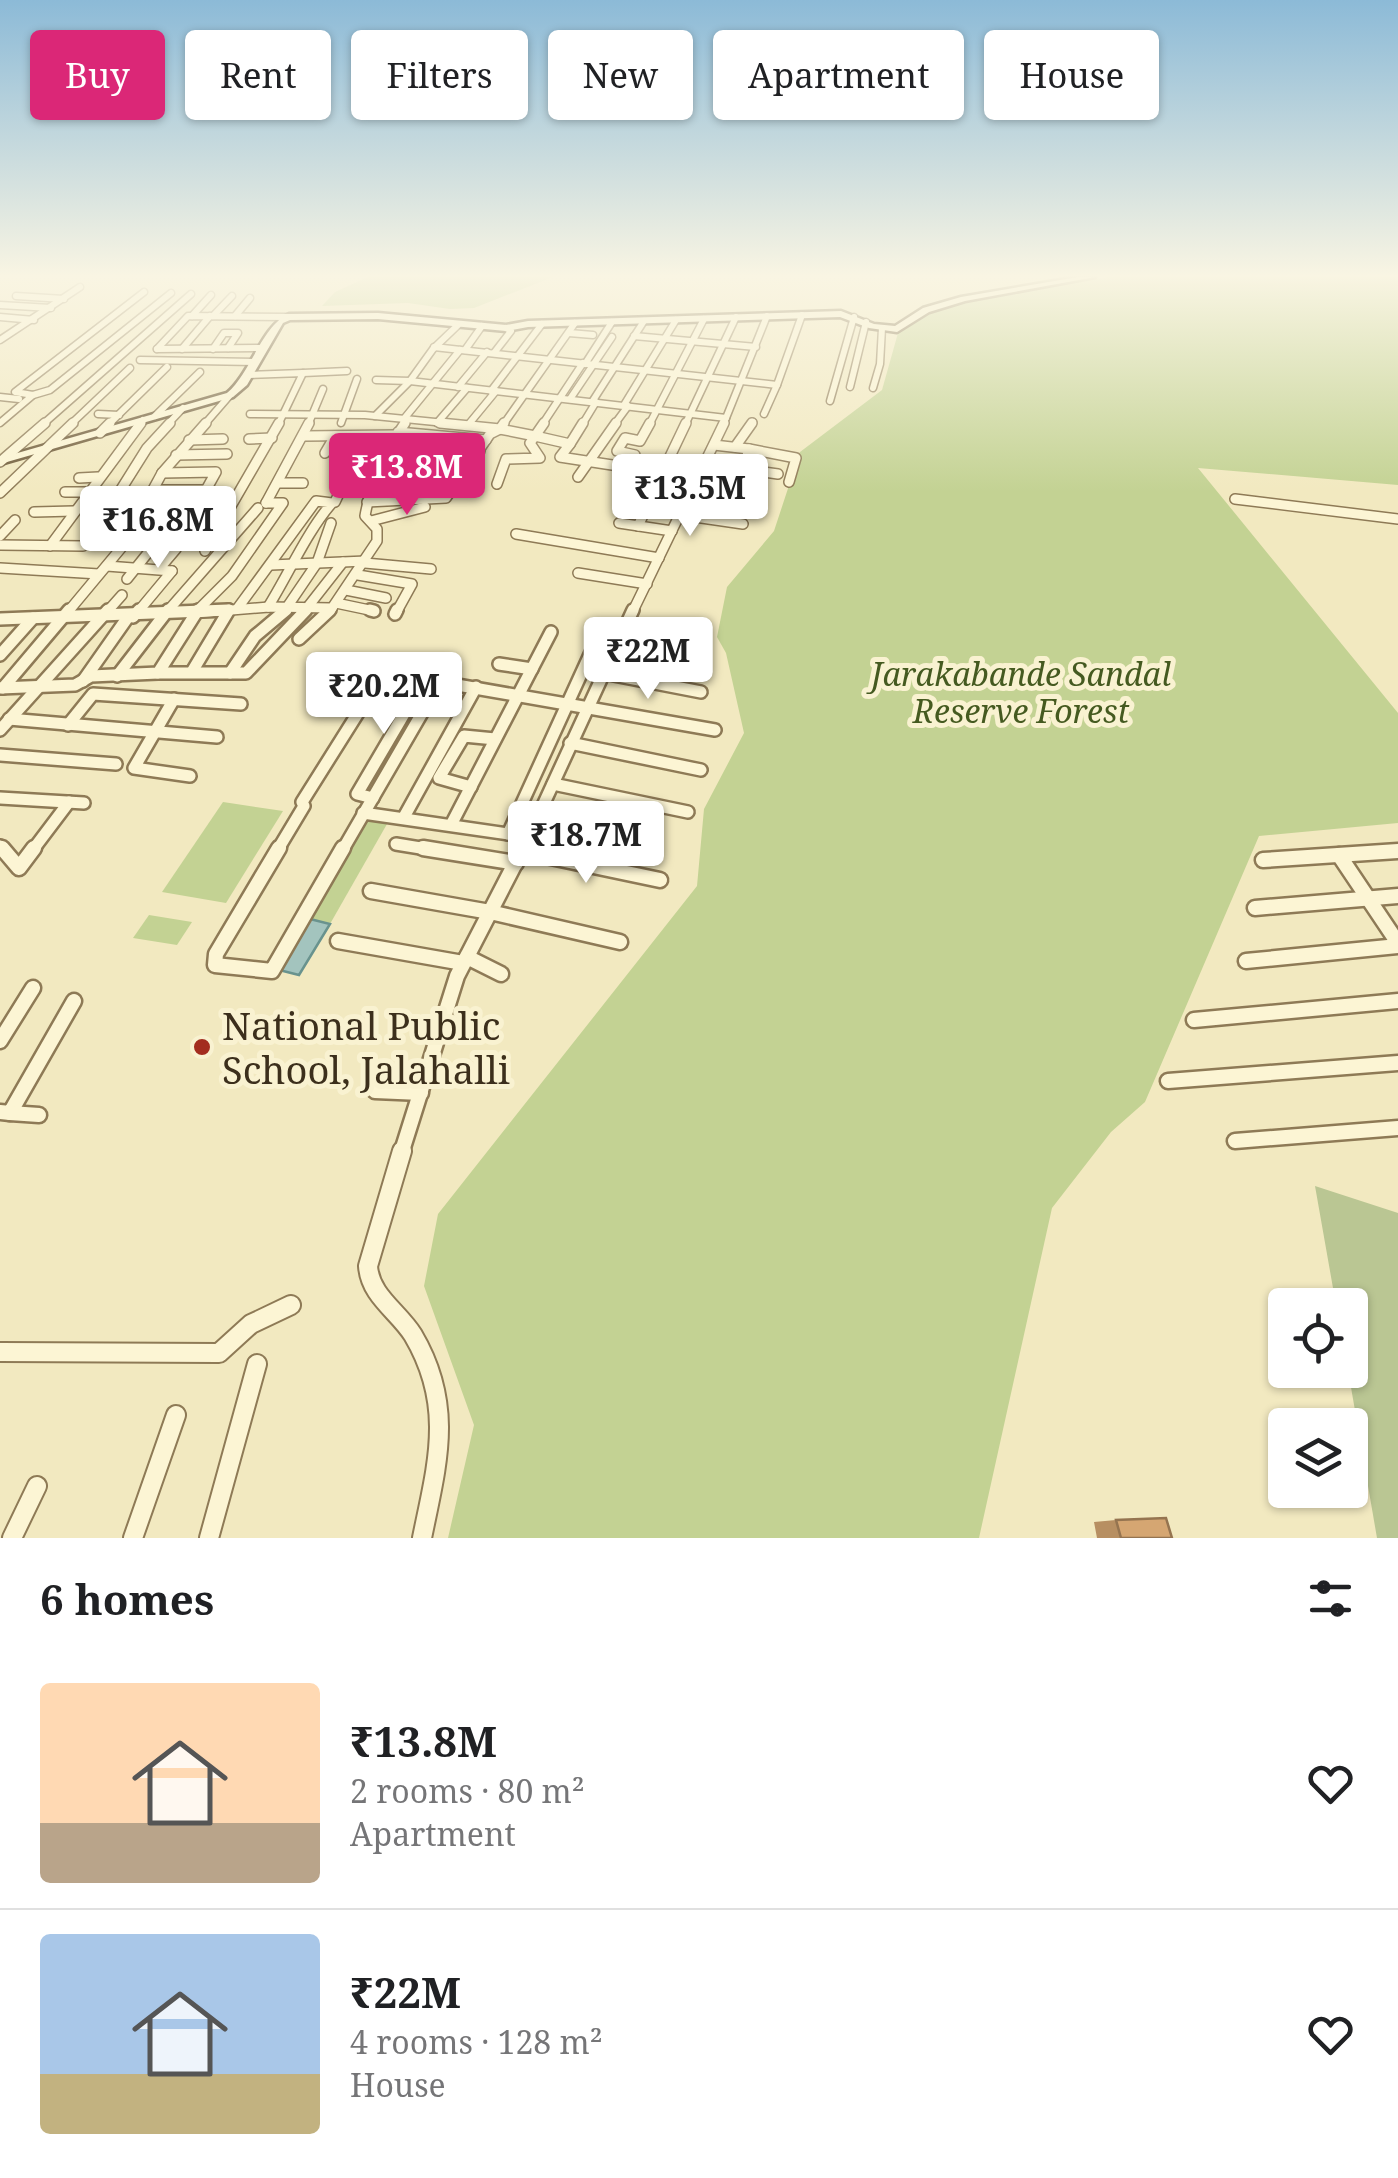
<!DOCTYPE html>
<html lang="en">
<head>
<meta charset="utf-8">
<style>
  :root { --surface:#fff; --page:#f2f2f2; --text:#202124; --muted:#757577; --line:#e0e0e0; --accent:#db2777 }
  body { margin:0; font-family:"Noto Serif",serif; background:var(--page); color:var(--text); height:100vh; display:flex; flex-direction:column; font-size:38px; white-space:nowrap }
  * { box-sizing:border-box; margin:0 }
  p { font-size:32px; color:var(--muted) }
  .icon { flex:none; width:55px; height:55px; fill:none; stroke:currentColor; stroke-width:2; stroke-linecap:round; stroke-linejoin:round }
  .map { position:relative; height:1538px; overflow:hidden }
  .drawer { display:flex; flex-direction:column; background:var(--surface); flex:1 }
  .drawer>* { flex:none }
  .guide { position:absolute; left:30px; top:30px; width:1340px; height:90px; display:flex; gap:20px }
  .controls { position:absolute; left:1268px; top:1288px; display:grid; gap:20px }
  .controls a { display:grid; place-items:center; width:100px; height:100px; border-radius:10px; background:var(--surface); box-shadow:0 2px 8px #0004; font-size:50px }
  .price { position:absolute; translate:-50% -85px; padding:0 22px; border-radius:10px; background:#fff; color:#222; font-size:32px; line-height:65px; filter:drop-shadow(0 2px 5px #0008) }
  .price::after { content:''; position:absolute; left:50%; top:60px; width:30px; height:22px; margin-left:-15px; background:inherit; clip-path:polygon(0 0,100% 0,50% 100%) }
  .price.on { background:var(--accent); color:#fff }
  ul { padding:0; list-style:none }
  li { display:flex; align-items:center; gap:30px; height:250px; padding:0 40px }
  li+li { border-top:2px solid var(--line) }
  li span { display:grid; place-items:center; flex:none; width:280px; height:200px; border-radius:10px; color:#555 }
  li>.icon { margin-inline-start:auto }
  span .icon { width:120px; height:120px; fill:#fffc; stroke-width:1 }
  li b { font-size:42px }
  h2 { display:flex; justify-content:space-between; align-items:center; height:120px; padding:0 40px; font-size:42px }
  .tag { padding:0 35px; border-radius:10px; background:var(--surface); box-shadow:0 2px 8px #0004; font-size:35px; line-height:90px }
  .tag.on { background:var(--accent); color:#fff }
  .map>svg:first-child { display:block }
</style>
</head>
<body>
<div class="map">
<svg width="1398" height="1538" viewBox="0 0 1398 1538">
  <rect width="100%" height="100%" fill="#f2e9c0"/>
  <g fill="#c3d293">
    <path d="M368,277H553L474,308L450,309L408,303L322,306L335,292Z"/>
    <path d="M1108,277H1398V485L1198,468L1398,713V823L1259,836L1145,1102L1111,1132L1052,1208L979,1538H448L474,1425L424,1286L438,1214L697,886L704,809L744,733L726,653L717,637L727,587L774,531L800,452L882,390L898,333L932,312L971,301Z"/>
    <path d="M223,802L283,811L226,903L162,892Z"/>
    <path d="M364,819L387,824L330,924L306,918Z"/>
    <path d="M149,915L192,922L177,945L133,938Z"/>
  </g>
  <path fill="#bac693" d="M1315,1186L1398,1213V1538H1377L1348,1370L1350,1305H1336Z"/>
  <path fill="#a3c4be" stroke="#69938e" stroke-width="2.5" d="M306,918L330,924L299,975L275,969Z"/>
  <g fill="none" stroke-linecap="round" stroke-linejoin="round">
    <defs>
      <g id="street-far4">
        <path d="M16,296L64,299"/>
        <path d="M0,305L51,308"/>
        <path d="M192,316L211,295"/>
        <path d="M213,316L232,296"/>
        <path d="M235,316L250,298"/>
        <path d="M0,317L34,320"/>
        <path d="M458,325L433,349L410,381L726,418L722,425"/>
        <path d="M569,333L593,335"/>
        <path d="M634,336L756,347"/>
        <path d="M0,340L80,287"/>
        <path d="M434,347L777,385L802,315"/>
        <path d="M157,349L188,316L289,317"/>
        <path d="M157,349L262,348"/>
        <path d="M182,349L210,316"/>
        <path d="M213,349L224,333H238L228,348"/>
        <path d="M465,350L482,326"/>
        <path d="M494,353L511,331L506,328"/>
        <path d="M140,360L255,362"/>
        <path d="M585,364L612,322"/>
        <path d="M303,373L347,371"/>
        <path d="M248,375L303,373L278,425"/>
        <path d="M376,380L410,381"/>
        <path d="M458,387L487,352"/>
        <path d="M850,387L866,322"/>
        <path d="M873,388L880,364L882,328"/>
        <path d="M491,391L542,324"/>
        <path d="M33,395L50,390L171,293"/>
        <path d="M0,397L19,399"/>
        <path d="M570,399L612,337"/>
        <path d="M830,401L854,317"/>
        <path d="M592,402L644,321"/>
        <path d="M624,405L676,320"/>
        <path d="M98,414L119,415"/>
        <path d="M250,414L365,415L465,425"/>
        <path d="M764,414L777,385"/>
        <path d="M155,416L200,372"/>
        <path d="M375,416L410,381"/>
        <path d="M726,418L767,316"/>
        <path d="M403,420L460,350"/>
        <path d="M0,423L33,395L15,392L144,292"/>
        <path d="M341,423L357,379"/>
        <path d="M437,423L467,388"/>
        <path d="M42,425L191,294"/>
        <path d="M70,425L130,368"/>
        <path d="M108,425L167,367"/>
        <path d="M139,425L143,420"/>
        <path d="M167,425L183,408"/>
        <path d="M204,425L230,395"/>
        <path d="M308,425L323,389"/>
        <path d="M403,425L407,420"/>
        <path d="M468,425L496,391"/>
        <path d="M503,425L575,323"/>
        <path d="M542,425L583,363"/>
        <path d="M582,425L596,402"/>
        <path d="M614,425L628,406"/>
        <path d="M649,425L704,319"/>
        <path d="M685,425L736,317"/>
        <path d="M751,425L753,422"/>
      </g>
      <g id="street-far3">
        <path d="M504,423L500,429L535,436L544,423"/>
        <path d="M398,432L486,440"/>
        <path d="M100,433L110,423"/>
        <path d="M304,436L396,435"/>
        <path d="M249,439L272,438"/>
        <path d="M189,440L223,439"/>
        <path d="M392,442L480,451"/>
        <path d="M570,444L560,457L625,467L635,455L617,451L625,438L640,441L650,423"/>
        <path d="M714,445L749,449"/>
        <path d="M735,447L752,423"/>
        <path d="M325,453L335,436"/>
        <path d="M176,455L227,454"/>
        <path d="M384,456L473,461"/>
        <path d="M0,462L45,423"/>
        <path d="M743,469L749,449L796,458L789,482"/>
        <path d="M162,473L216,472L206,490"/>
        <path d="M578,477L616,423"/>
        <path d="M79,478L98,477"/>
        <path d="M278,483H303"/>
        <path d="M371,484L453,486"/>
        <path d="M497,484L506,459L540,458L530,443L535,436L570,444L583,423"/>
        <path d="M631,486L729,500L743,469L778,474"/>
        <path d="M153,490H206L196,509"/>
        <path d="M654,490L686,423"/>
        <path d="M65,492H88"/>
        <path d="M0,493L73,423"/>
        <path d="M1235,499L1398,519"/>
        <path d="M335,502L366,436"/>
        <path d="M367,502L446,498L490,434L500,429L440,423"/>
        <path d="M266,503L309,423"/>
        <path d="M142,510L196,509L176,549L159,569"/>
        <path d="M34,512L74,511"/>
        <path d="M681,515L743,524"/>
        <path d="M371,521L425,507"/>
        <path d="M619,523L672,531"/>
        <path d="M638,526L650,501"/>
        <path d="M133,527H188"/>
        <path d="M93,534L147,448L170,423"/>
        <path d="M516,534L659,558"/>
        <path d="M0,536L15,520"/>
        <path d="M0,545L83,546"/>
        <path d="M50,546L141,423"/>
        <path d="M205,551L279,423"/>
        <path d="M365,563L431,569"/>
        <path d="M271,565L366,561"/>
        <path d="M107,566L172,571"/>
        <path d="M0,568L99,574"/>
        <path d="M578,573L647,584"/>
        <path d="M358,575L412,584L396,613"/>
        <path d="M127,579L159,539"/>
        <path d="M346,590L386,598"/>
        <path d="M336,603L374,611"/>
        <path d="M237,609L316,501L332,503C308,530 288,575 268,607"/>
        <path d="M67,613L122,547L162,473L206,423"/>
        <path d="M106,613L122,595"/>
        <path d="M137,613L172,571"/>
        <path d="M166,613L258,508"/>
        <path d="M195,613L269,607L332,608L377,541V529L365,516C371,481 385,452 405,423"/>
        <path d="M195,613L232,576L283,503H266"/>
        <path d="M283,613L317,563L331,523"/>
        <path d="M303,613L343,562"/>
        <path d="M327,613L332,608"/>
        <path d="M632,613L724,423"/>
      </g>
      <g id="street-far2">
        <path d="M370,610L374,611"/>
        <path d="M395,614L397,610"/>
        <path d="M133,617L139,610"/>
        <path d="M0,619L228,610"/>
        <path d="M299,639L330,610"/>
        <path d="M618,644L697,657"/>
        <path d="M0,655L33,618"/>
        <path d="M499,664L532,669"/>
        <path d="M193,670L229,610"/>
        <path d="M158,673H246L306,610"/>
        <path d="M230,673L255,636L286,610"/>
        <path d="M603,673L701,692"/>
        <path d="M117,676L168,610"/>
        <path d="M83,681L128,617"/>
        <path d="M440,682L715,730"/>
        <path d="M0,688L75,685L91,676L158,673L198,610"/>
        <path d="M3,688L69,610"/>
        <path d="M174,699L134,768L190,776"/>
        <path d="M9,719L217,737"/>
        <path d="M68,725L93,694L241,704"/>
        <path d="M0,730L108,610"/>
        <path d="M570,743L701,770"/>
        <path d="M0,755L116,764"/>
        <path d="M553,784L688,812"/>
        <path d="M471,787L439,778L464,736L495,739"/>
        <path d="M0,798L84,803"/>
        <path d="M373,798L357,794L428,673"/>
        <path d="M363,813L529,837"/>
        <path d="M404,817L476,687"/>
        <path d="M451,825L551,632"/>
        <path d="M508,834L598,637"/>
        <path d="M396,844L439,851"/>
        <path d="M0,846L4,851"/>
        <path d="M32,851L69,802"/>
        <path d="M277,851L304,806L302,802L385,670L391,667L439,676L440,682"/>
        <path d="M342,851L440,682"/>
        <path d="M522,851L633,610"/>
      </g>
      <g id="street-far1">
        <path d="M2,848L19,868L34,848"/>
        <path d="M279,848L216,954L215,965L272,971L343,848"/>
        <path d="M423,848L516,863"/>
        <path d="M522,851L660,880"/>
        <path d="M1339,855L1398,943"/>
        <path d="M1263,860L1398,851"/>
        <path d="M371,891L490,912L620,942"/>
        <path d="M1255,908L1398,896"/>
        <path d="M338,941L463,963"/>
        <path d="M467,957L501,974"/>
        <path d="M1246,961L1398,946"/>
        <path d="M1194,1020L1398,1001"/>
        <path d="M0,1041L33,988"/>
        <path d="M1168,1081L1398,1063"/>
        <path d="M375,1091L421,1093"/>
        <path d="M0,1112L10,1113L74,1001"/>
        <path d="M10,1113L39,1115"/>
        <path d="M1235,1141L1398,1128"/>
        <path d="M401,1154L457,976L523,848"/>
      </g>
      <g id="street">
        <path d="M402,1151L368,1266C370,1296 398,1311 413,1335C455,1406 437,1464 422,1538"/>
        <path d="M0,1352L219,1353L251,1324L291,1305"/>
        <path d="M12,1538L37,1486"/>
        <path d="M133,1538L176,1415"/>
        <path d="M209,1538L257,1364"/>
      </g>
      <path id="secondary" d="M1078,277H1095L965,301L929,312L897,332L869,328L840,317L528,327L506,331L378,319L290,320L283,323L247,385L233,397L0,464V458L227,393C251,373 262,325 289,314L378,313L506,325L528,321L841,311L874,324L895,326L923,308L961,297Z"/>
    </defs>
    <use href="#street-far4" stroke="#8e7a56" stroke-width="9"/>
    <use href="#street-far3" stroke="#8e7a56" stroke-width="12"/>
    <use href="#street-far2" stroke="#8e7a56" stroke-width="16"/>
    <use href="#street-far1" stroke="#8e7a56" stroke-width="19"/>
    <use href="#street" stroke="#8e7a56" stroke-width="22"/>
    <use href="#secondary" stroke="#6f5b39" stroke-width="5"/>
    <use href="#street-far4" stroke="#fcf5d4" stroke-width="6"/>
    <use href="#street-far3" stroke="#fcf5d4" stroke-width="9"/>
    <use href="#street-far2" stroke="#fcf5d4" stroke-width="11"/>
    <use href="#street-far1" stroke="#fcf5d4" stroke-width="14"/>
    <use href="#street" stroke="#fcf5d4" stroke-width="18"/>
    <use href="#secondary" fill="#fcf5d4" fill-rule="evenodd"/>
  </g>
  <path fill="#b78f62" d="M1116,1520L1172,1538H1097L1094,1522Z"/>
  <path fill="#d5a672" stroke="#957450" stroke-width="2.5" d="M1166,1518L1172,1538H1121L1116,1520Z"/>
  <linearGradient id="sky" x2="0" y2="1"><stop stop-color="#8cbad7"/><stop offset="0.56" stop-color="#f9f5e3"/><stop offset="1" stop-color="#f9f5e3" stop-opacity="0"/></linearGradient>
  <rect width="1398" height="492" fill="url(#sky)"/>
  <circle fill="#a32d1f" stroke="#f9f2d1" stroke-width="4" cx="202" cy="1047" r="10"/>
  <g text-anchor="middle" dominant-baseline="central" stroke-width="10" stroke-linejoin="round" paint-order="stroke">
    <g font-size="32" font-style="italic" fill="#455a20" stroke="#f9f2d1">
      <text x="1021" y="673">Jarakabande Sandal<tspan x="1021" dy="37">Reserve Forest</tspan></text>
    </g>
    <g font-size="38" fill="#3c2f1c" stroke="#f9f2d1" text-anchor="start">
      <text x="222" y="1025">National Public<tspan x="222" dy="44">School, Jalahalli</tspan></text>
    </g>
  </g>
</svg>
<div class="controls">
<a><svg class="icon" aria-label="locate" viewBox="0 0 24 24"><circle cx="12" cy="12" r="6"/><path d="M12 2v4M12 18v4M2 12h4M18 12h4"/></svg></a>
<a><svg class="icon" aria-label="layers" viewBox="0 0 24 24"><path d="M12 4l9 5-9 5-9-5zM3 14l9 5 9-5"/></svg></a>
</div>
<b class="price on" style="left:407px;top:518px">₹13.8M</b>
<b class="price" style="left:690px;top:539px">₹13.5M</b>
<b class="price" style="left:158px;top:571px">₹16.8M</b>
<b class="price" style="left:648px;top:702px">₹22M</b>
<b class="price" style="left:384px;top:737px">₹20.2M</b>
<b class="price" style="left:586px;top:886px">₹18.7M</b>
<div class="guide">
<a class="tag on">Buy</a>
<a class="tag">Rent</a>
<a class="tag">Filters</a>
<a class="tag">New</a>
<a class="tag">Apartment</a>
<a class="tag">House</a>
</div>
</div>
<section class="drawer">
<h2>6 homes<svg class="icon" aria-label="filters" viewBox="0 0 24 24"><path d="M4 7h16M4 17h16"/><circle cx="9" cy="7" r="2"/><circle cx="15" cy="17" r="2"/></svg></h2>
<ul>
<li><span style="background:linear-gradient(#ffd9b3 70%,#b9a48a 0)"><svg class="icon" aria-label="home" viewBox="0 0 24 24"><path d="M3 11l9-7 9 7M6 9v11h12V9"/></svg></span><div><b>₹13.8M</b><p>2 rooms · 80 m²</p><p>Apartment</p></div><svg class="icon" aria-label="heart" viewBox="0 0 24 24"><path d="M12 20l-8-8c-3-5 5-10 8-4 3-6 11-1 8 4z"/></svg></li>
<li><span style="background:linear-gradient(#a9c7e8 70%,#c2b280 0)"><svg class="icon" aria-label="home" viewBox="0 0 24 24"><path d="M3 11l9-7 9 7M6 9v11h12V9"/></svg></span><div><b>₹22M</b><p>4 rooms · 128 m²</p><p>House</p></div><svg class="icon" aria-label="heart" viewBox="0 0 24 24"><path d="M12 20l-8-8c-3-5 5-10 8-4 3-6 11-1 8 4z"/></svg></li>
</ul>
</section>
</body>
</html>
